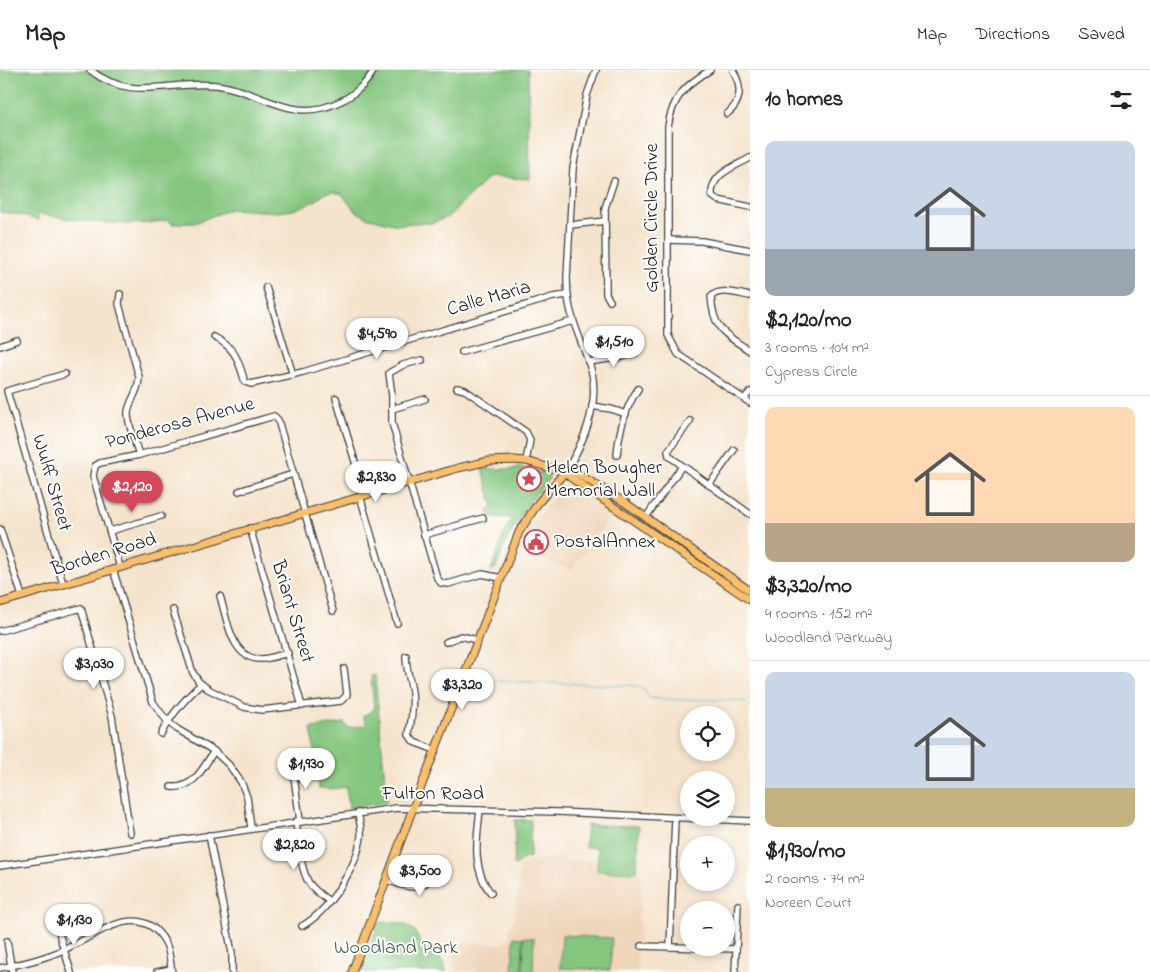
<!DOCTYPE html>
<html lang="en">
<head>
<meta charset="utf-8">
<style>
  :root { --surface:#fff; --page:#f6f6f6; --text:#222; --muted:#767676; --line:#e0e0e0; --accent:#d1495b }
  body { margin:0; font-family:"Indie Flower",sans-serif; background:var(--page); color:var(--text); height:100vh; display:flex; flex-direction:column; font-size:19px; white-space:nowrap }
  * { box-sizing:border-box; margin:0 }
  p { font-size:16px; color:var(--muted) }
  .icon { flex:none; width:28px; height:28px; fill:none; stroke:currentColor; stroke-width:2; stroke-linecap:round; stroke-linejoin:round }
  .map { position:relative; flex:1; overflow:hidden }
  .details { display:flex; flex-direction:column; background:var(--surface); width:400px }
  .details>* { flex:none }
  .controls { position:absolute; left:680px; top:636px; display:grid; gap:10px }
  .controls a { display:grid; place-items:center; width:55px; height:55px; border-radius:50%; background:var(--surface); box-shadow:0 2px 8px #0003; font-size:25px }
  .price { position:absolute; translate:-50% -42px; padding:0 11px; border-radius:18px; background:#fff; color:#222; font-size:16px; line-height:32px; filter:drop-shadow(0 1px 2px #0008) }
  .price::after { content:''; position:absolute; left:50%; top:30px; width:15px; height:11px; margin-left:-8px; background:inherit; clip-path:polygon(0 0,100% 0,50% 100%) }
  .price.current { background:var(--accent); color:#fff }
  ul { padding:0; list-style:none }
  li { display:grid; align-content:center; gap:10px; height:265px; padding:0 15px }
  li+li { border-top:1px solid var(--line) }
  li span { display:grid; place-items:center; height:155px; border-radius:10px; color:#555 }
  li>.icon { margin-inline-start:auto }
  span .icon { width:90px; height:90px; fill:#fffc; stroke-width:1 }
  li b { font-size:21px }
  h2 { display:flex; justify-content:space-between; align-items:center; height:60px; padding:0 15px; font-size:21px }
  header { display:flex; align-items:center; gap:30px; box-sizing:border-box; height:70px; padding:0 25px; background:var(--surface); border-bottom:1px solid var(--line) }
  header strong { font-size:24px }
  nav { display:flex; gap:28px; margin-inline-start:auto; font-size:18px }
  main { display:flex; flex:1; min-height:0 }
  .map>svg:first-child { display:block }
</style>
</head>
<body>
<header>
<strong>Map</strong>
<nav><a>Map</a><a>Directions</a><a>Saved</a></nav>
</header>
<main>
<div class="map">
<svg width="750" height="902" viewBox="0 0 750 902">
  <rect width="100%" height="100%" fill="#fff"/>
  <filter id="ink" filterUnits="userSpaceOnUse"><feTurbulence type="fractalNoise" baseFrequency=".02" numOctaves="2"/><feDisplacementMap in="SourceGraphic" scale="10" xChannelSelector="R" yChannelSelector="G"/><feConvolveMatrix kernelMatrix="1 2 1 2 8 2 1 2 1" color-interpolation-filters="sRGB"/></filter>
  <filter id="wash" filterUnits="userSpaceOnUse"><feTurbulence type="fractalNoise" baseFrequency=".0096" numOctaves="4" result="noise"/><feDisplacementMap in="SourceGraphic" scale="20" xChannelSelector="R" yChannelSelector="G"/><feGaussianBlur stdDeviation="1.12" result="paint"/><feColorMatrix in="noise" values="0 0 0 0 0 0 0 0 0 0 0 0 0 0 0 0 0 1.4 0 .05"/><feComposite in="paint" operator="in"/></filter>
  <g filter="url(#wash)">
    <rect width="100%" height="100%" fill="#f5e4cd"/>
    <g fill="#efd6bb">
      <path d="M565,413H568L614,444L571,500L519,480L532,453Z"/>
      <path d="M563,787V790L597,792V802L641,803L637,902H457L454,893V882H450L455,872L500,874L510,868L509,859L515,849L519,803L521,796L532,791Z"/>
    </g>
    <g fill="#85c67f" stroke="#50714e">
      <path d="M0,0H528L530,109L489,107L448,147L432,153H414L397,155L366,147L354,140L342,124L334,122L326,123L315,131L294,140L278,142L230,139L195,153L172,154L168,150C126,159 79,150 37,144L39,151L21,145L0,142Z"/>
      <path d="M517,397L547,403L549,409C523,437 509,462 496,498L491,501L502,469L512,448L492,447L488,441L493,435L482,399H513Z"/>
      <path d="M375,605L387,732L349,738L346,717L331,719L319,718L311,658L344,653L349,658L367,655L363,646L374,640L371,606Z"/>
      <path d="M515,750H531L530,787L521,790L516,795H514Z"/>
      <path d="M587,755L639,756L637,802L597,801L598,778L585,777Z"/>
      <path d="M379,852C391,852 404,852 414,860C417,863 418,870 421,874C431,886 444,882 446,902H360Z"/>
      <path d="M562,865L612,868L610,900L560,898Z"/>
      <path d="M514,867L523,868L522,902H512Z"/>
      <path d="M524,867L534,868L533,902H523Z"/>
    </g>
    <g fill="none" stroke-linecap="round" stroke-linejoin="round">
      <path stroke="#52bdce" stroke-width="1" d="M472,610L640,616L650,628C682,632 714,627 747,632L750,628"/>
    </g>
  </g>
  <g filter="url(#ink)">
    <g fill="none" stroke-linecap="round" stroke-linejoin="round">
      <defs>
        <g id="minor">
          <path d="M90,0C132,33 169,10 216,15C262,20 291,56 341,31C354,25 367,13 374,0"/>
          <path d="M710,0C686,15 672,27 668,57V265L678,284L750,333"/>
          <path d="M727,44C742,32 742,16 733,0"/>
          <path d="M750,88C734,97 710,104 712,126L718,130L750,137"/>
          <path d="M570,155L605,151"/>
          <path d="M668,170L702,171L750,180"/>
          <path d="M266,217L293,305"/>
          <path d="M120,224L119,234L139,307C139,322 130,329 128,342C127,353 136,374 139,385"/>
          <path d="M750,226C738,224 719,217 711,227C714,261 724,263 750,281"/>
          <path d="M610,231L606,224L605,138L614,111"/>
          <path d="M214,267C236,278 238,290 245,312L251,314L303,302L553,227L567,225"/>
          <path d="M0,276L17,270"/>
          <path d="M462,282L573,251"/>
          <path d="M422,290L403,295L389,303L392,326V353L437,508L441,513L448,514L482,504L501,508"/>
          <path d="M588,292L622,287L635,283"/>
          <path d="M457,318L465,320L526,362L530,370L526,391"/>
          <path d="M336,328L365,425"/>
          <path d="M744,329L750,322"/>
          <path d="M592,336L611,339L626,344"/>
          <path d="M392,339L425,329"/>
          <path d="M690,351L668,381L669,386L750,444"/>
          <path d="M617,385C619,362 625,338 638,319"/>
          <path d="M565,402C583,375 599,336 592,303C587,284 578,267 573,249C568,235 567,221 567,207L573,98L587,25L596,0"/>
          <path d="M709,415L734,380"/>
          <path d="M239,421L293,404"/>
          <path d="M360,426L397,553"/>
          <path d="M646,447L682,396"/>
          <path d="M250,458L302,636"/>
          <path d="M0,459L22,526"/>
          <path d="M110,461L161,446"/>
          <path d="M424,465L483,448"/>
          <path d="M120,497L93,406L95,396L100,393L139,385L274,346L278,350L333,541"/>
          <path d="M113,499L153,632L167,651L177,659L214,681L229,695L241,712L247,727L251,758"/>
          <path d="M63,514L7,321L65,304"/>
          <path d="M220,526C227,548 231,590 261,589C270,589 279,585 288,583"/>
          <path d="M173,540L193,603L199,612L208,619L244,637L262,640L341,631L347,625L344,599"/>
          <path d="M0,561L81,538L112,646L130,763"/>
          <path d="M446,572L461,566L477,570"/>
          <path d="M406,586C406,598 410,609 412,622C414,636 411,651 409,665L414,672L435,680"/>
          <path d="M161,664C171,644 185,629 201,614"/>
          <path d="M292,692L300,751"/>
          <path d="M171,717C194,719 203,698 214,681"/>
          <path d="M480,740C477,768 471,799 491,823"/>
          <path d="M296,751C298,768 300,799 309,813C314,820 322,826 329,831"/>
          <path d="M209,765L232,883V902"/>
          <path d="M0,796L397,738L558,742L750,751"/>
          <path d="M387,810C398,814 417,822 427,812L429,798"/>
          <path d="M59,853L60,867L71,902"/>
          <path d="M302,856C328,842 358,796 361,766C362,759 359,750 358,743"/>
          <path d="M7,871L12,902"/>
          <path d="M641,876L736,879"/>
          <path d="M670,877L675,748"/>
          <path d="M0,898C22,894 43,889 63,880C95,867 140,827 165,872C170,880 170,893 172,902"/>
          <path d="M157,902L171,899"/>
          <path d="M735,902L738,835"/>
        </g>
        <g id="major">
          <path d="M565,402L570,407L750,530"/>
          <path d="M0,533L458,398L489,391L514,390L526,391L565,402H575L624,432L750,521"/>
          <path d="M352,902L413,738L519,462L538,433L565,402"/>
        </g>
      </defs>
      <use href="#minor" stroke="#3d3a37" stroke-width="8"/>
      <use href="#major" stroke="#3d3a37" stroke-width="9"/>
      <use href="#minor" stroke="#fff" stroke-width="5.5"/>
      <use href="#major" stroke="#f9bf6d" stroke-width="7"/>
    </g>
  </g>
  <defs>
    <symbol id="sight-ring" viewBox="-11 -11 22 22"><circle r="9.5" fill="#fff" stroke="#d1495b" stroke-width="1.5"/><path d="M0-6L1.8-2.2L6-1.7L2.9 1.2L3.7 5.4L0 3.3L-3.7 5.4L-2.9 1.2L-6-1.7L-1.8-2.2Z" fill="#d1495b"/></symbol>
    <symbol id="civic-ring" viewBox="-11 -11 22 22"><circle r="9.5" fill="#fff" stroke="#d1495b" stroke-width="1.5"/><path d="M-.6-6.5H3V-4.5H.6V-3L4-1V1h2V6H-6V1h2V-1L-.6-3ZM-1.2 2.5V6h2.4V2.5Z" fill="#d1495b"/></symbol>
  </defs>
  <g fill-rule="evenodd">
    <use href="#sight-ring" x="515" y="395" width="28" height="28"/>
    <use href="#civic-ring" x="522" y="458" width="28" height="28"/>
  </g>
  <g text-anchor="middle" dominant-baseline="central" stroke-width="4" stroke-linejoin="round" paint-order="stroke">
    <g font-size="20" fill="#1c1c1c" stroke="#fff">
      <text transform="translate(652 148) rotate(-90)">Golden Circle Drive</text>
      <text transform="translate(489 229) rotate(-16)">Calle Maria</text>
      <text transform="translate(180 354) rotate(-15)">Ponderosa Avenue</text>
      <text transform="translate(51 413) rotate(74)">Wulff Street</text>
      <text transform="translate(104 485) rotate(-17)">Borden Road</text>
      <text transform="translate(292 542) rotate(73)">Briant Street</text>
      <text x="433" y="724">Fulton Road</text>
    </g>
    <g font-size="20" fill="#1c1c1c" stroke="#fff" text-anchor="start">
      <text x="546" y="398">Helen Bougher<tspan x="546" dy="23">Memorial Wall</tspan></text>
      <text x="554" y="472">PostalAnnex</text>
    </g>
    <g font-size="20" fill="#466044" stroke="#fff">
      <text x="396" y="878">Woodland Park</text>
    </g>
  </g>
</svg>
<div class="controls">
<a><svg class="icon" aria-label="locate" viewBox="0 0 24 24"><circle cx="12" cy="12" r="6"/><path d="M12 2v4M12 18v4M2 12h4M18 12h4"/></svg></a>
<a><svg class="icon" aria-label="layers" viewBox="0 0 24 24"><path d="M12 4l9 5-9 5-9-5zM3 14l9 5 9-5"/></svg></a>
<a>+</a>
<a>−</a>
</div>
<b class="price" style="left:377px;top:290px">$4,590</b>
<b class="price" style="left:614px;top:298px">$1,510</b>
<b class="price" style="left:376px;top:433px">$2,830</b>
<b class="price current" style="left:132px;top:443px">$2,120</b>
<b class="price" style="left:94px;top:620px">$3,030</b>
<b class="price" style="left:462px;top:641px">$3,320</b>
<b class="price" style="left:306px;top:720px">$1,930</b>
<b class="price" style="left:294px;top:801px">$2,820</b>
<b class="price" style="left:420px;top:827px">$3,500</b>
<b class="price" style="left:74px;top:876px">$1,130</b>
</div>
<section class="details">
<h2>10 homes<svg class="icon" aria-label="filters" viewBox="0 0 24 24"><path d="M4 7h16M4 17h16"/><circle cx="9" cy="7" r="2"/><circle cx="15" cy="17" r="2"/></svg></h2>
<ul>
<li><span style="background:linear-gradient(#c9d6e8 70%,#9aa5b1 0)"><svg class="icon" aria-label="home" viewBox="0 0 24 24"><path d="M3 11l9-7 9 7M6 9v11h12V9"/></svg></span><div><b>$2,120/mo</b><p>3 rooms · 104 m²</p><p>Cypress Circle</p></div></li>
<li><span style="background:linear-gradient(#ffd9b3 75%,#b9a48a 0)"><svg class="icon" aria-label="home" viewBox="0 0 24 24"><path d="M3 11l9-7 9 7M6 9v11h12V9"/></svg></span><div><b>$3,320/mo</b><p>4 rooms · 152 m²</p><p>Woodland Parkway</p></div></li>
<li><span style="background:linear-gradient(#c9d6e8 75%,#c2b280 0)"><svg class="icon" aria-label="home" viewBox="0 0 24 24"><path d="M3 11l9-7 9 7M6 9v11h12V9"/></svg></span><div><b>$1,930/mo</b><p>2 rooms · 74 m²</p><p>Noreen Court</p></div></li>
</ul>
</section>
</main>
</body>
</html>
